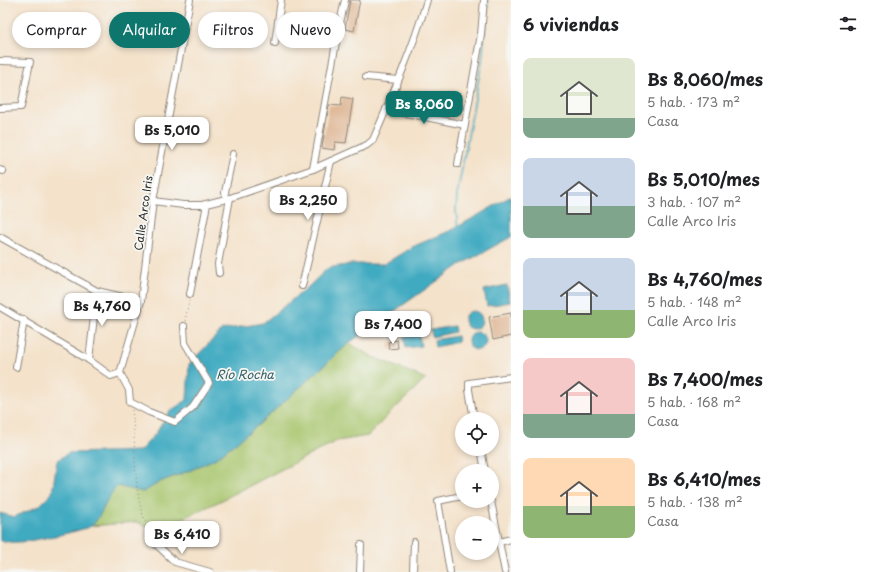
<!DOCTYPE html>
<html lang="es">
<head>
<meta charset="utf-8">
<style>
  :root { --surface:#fff; --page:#f2f2f2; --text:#202124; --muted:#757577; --accent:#0f766e }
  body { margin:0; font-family:"Playpen Sans",sans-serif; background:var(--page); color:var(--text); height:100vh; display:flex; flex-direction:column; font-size:15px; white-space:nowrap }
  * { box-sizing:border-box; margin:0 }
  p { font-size:13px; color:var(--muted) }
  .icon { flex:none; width:22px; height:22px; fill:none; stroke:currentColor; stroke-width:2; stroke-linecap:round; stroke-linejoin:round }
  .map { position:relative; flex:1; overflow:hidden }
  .drawer { display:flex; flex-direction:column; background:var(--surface); width:360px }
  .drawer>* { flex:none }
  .banner { position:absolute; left:12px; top:12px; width:380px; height:36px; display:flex; gap:8px }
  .buttons { position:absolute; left:455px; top:412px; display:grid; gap:8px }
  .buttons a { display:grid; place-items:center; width:44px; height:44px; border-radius:50%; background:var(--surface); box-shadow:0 2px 6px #0003; font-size:20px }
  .price { position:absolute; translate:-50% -34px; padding:0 9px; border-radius:8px; background:#fff; color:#222; font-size:13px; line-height:26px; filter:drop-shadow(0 1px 2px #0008) }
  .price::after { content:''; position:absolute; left:50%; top:24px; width:12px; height:9px; margin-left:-6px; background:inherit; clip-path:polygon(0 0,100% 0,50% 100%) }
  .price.selected { background:var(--accent); color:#fff }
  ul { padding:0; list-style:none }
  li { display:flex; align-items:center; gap:12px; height:100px; padding:0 12px }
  li span { display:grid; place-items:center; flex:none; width:112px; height:80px; border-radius:8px; color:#555 }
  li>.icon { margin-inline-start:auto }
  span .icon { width:48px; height:48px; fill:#fffc; stroke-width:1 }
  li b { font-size:17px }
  h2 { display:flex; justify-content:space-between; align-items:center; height:48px; padding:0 12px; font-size:17px }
  .chip { padding:0 14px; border-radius:18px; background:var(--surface); box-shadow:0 2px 6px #0003; font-size:14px; line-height:36px }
  .chip.selected { background:var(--accent); color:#fff }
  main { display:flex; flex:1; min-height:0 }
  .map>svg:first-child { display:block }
</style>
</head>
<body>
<main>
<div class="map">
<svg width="511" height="572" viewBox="0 0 511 572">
  <rect width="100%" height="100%" fill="#f6f6f2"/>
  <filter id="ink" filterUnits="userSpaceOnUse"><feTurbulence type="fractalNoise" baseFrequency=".025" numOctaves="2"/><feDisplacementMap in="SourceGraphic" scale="8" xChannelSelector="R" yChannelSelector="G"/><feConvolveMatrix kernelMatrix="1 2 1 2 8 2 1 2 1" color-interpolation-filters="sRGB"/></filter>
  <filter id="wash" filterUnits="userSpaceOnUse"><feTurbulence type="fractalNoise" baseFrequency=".012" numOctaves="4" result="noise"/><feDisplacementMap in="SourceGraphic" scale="16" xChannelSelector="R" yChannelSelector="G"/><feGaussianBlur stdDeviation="0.9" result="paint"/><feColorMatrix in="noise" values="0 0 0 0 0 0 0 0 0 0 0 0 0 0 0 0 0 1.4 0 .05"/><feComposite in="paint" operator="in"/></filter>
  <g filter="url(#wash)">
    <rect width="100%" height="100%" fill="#f4e2ca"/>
    <path fill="#a7c56c" stroke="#69784c" d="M349,343L371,356L426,379L387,416L368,436L337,441L220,501L155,531L137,522L91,526L102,511L111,492L117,486L143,492L162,481L191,470L216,458L257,426Z"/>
    <g fill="#41aac1" stroke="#366a76">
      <path d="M511,196V237L460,265L349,343L257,426L216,458L191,470L162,481L143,492L117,486C107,497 103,513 93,525C87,530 29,542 18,542C12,543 6,541 0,541V513L14,517L39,506L52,493L57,461L68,453L140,451L156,433L170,411L187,400L189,364L222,330L263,323L308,287L328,268L352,264H384L412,247L454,229Z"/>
      <path d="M507,285L510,302L487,306L484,290Z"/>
      <circle cx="473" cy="320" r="9"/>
      <path d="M454,326L455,332L432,337L431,330Z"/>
      <circle cx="477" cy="341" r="9"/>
      <path d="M419,335L421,346L406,348L404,337Z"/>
      <path d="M457,336L458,342L435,347L434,340Z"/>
    </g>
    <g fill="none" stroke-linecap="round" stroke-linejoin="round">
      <path stroke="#41aac1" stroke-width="1.5" d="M458,229L456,211L457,195L482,61L488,0"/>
    </g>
    <g id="blocks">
      <g fill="#e0b999">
        <path d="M350,0H360L354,31L345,29Z"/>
        <path d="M342,97L353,99L346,143L335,142L334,150L322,148L329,105L341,106Z"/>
        <path d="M511,313V336L493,340L489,317Z"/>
        <path d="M397,340L398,348L389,349L388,342Z"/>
      </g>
    </g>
  </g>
  <g filter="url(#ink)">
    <use href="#blocks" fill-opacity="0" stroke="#90867a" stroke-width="1"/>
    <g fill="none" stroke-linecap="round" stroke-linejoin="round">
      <defs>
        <g id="minor">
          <path d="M340,23L345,0"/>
          <path d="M275,43L281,0"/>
          <path d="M0,61L30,62L21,107L0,108"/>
          <path d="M366,77L398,80"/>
          <path d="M386,109L465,125"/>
          <path d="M458,164L481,34L484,0"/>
          <path d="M313,169L337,37"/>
          <path d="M0,170L3,171"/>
          <path d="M226,199L225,192L233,154"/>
          <path d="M153,201L183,205H202L230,198L313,169L367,145L373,140C393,94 413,48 427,0"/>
          <path d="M0,237L97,291L141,301"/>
          <path d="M219,273L218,264L230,198"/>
          <path d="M302,286L331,161"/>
          <path d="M190,294L207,204"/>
          <path d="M0,307L89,360L111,376L120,373"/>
          <path d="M184,326L185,343L209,383L193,407L175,422L149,412L130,402L129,390L120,373L141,301L153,201L190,0"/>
          <path d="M89,360L97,291"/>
          <path d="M16,367L24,320"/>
          <path d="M474,419L469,390V383L511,377"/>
          <path d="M481,449L485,471"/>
          <path d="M491,501L505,572"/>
          <path d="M151,533L156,544L175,562L210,572"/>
          <path d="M499,542L511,539"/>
          <path d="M360,572L361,545"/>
          <path d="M413,572L414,542"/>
          <path d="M450,572L438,501L462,496"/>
        </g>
      </defs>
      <use href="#minor" stroke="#90867a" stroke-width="8"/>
      <g stroke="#90867a" stroke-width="1" stroke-dasharray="1 3" stroke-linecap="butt">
        <path d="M185,321L189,300"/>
        <path d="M132,410C137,446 131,494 148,527"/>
      </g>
      <use href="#minor" stroke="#fff" stroke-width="6"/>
    </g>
  </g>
  <g text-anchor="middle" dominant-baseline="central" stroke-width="3.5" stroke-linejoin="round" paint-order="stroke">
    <g font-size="11" fill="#2b2b2b" stroke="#f6f6f2">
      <text transform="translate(143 213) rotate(-82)">Calle Arco Iris</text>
    </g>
    <g font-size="12" font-style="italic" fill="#345e67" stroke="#f6f6f2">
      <text x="245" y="374">Río Rocha</text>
    </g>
  </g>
</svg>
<div class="buttons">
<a><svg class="icon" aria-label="locate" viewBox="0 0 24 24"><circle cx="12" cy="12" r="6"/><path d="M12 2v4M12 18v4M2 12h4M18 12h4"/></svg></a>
<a>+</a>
<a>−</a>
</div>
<b class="price selected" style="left:424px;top:125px">Bs 8,060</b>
<b class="price" style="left:172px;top:151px">Bs 5,010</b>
<b class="price" style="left:308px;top:221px">Bs 2,250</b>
<b class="price" style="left:102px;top:327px">Bs 4,760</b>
<b class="price" style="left:393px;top:345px">Bs 7,400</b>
<b class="price" style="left:182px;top:555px">Bs 6,410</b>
<div class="banner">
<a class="chip">Comprar</a>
<a class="chip selected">Alquilar</a>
<a class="chip">Filtros</a>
<a class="chip">Nuevo</a>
</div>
</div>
<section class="drawer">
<h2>6 viviendas<svg class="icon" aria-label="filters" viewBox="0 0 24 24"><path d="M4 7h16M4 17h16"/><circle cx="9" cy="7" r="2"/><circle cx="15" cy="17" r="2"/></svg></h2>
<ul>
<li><span style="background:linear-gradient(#dfe7d0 75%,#7fa58c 0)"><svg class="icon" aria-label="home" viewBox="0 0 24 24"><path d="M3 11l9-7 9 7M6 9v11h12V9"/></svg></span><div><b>Bs 8,060/mes</b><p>5 hab. · 173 m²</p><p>Casa</p></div></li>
<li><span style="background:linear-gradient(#c9d6e8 60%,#7fa58c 0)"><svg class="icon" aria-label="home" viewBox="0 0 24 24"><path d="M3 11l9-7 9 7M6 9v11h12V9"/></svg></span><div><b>Bs 5,010/mes</b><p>3 hab. · 107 m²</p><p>Calle Arco Iris</p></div></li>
<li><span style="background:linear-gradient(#c9d6e8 65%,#8fb573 0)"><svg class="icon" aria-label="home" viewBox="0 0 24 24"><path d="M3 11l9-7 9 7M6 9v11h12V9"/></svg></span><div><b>Bs 4,760/mes</b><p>5 hab. · 148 m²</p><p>Calle Arco Iris</p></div></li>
<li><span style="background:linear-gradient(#f6c9c9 70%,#7fa58c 0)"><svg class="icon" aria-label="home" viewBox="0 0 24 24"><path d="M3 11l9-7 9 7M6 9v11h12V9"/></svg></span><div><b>Bs 7,400/mes</b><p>5 hab. · 168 m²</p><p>Casa</p></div></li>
<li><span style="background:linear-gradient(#ffd9b3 60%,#8fb573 0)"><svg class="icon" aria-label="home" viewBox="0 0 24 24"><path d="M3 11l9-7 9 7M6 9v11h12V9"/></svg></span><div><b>Bs 6,410/mes</b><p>5 hab. · 138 m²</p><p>Casa</p></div></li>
</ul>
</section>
</main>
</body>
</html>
